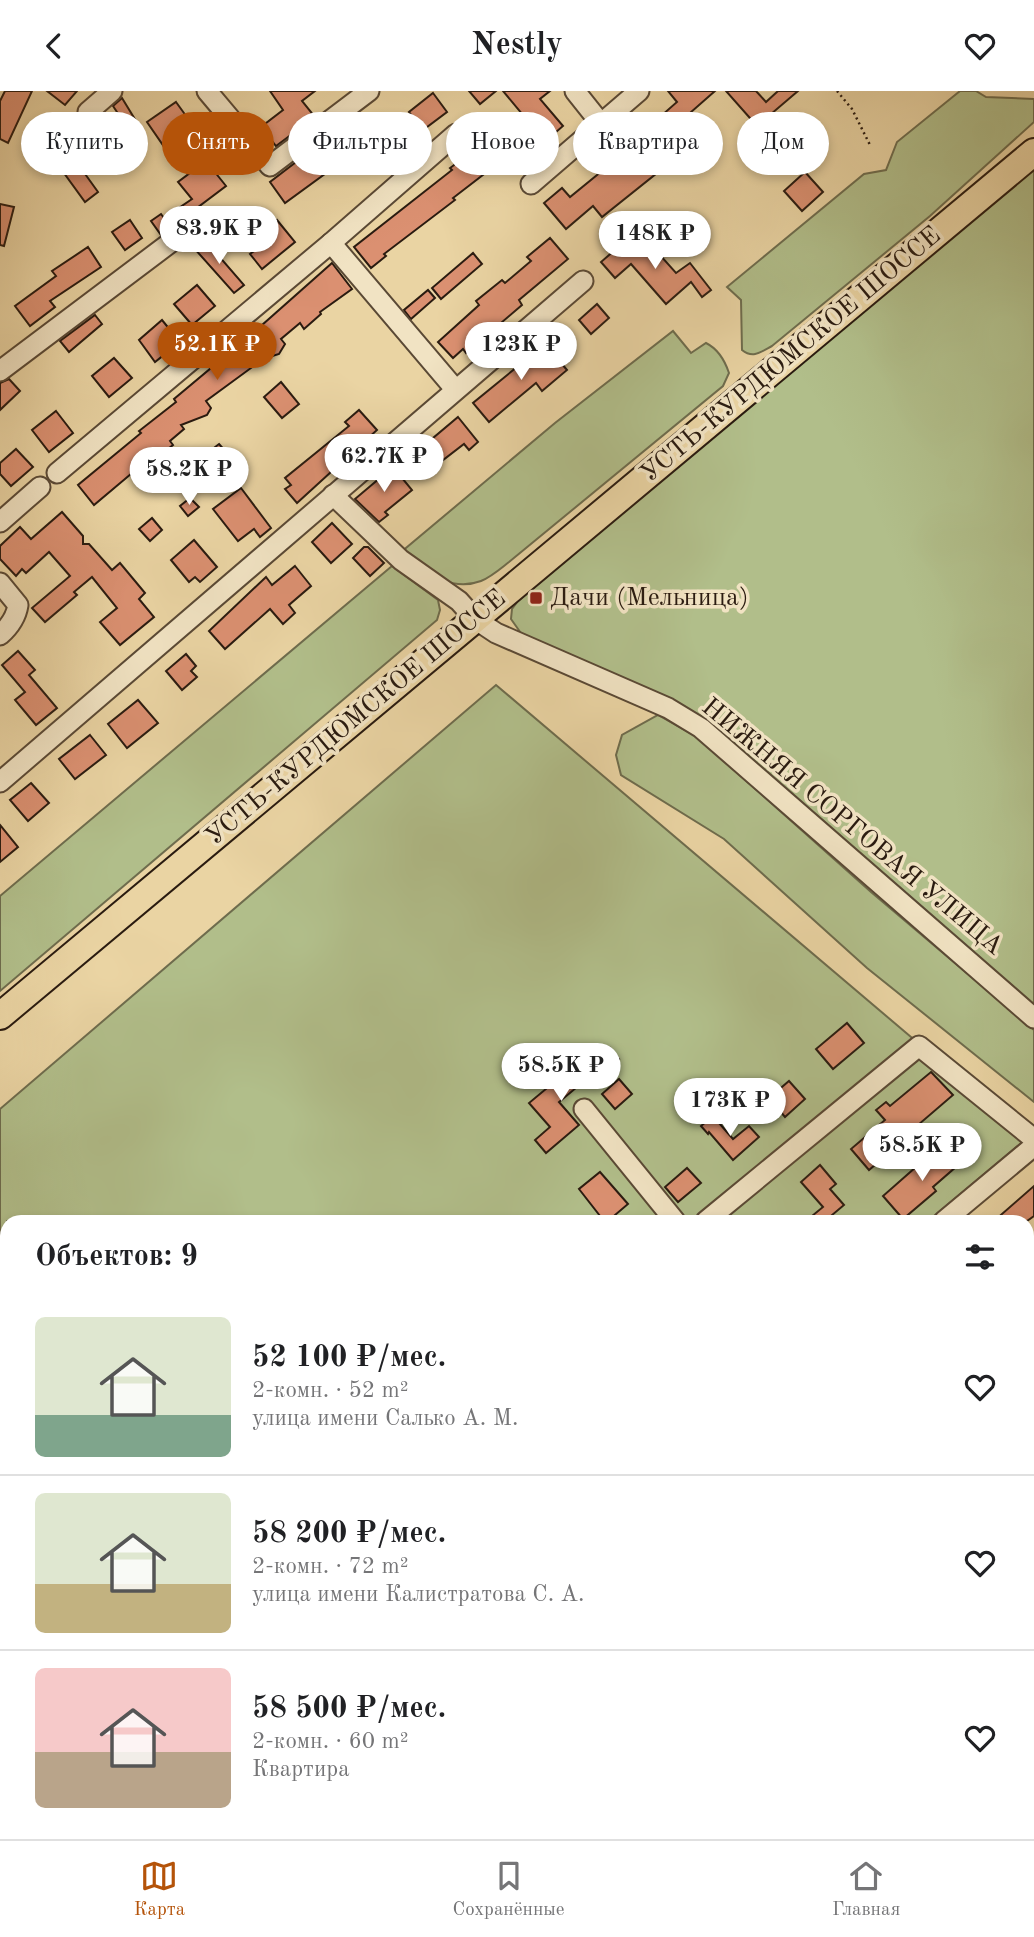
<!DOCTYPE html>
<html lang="ru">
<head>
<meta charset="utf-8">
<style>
  :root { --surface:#fff; --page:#f2f2f2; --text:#202124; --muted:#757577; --line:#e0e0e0; --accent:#b45309 }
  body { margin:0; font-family:"Old Standard TT",serif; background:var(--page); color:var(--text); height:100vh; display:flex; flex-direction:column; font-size:26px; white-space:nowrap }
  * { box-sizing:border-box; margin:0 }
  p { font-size:23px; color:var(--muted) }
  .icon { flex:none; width:38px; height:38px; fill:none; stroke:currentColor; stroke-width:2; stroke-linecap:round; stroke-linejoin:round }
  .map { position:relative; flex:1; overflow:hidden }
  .drawer { position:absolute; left:0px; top:1124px; width:1034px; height:625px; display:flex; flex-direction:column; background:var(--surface); border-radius:21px 21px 0 0; box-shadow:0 4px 10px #0003 }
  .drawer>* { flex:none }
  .banner { position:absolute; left:21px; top:21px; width:992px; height:63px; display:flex; gap:14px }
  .price { position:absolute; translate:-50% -60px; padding:0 16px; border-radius:24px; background:#fff; color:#222; font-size:23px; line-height:46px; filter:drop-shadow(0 2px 4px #0008) }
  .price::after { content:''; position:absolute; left:50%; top:42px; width:21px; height:16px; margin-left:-10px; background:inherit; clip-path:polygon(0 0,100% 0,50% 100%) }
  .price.active { background:var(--accent); color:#fff }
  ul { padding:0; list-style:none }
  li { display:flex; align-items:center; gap:21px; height:175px; padding:0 35px }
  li+li { border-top:2px solid var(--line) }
  li span { display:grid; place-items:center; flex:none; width:196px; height:140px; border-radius:10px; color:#555 }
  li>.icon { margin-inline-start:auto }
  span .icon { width:84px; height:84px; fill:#fffc; stroke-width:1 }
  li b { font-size:30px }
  h2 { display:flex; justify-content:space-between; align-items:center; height:84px; padding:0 35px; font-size:30px }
  .chip { padding:0 24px; border-radius:32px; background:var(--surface); box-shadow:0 4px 10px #0003; font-size:24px; line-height:63px }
  .chip.active { background:var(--accent); color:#fff }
  header { display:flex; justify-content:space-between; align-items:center; height:91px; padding:0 35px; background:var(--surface); font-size:32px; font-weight:800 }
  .tabs { display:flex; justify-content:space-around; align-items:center; height:98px; border-top:2px solid var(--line); background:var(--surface); font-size:19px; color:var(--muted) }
  .tabs a { display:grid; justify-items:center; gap:4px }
  .tabs .active { color:var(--accent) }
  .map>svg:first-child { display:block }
</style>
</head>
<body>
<header><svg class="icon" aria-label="back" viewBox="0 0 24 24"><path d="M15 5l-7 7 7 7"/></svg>Nestly<svg class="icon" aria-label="heart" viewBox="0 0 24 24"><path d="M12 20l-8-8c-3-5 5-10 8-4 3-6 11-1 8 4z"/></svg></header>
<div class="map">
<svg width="1034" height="1748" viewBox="0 0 1034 1748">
  <rect width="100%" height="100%" fill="#ead4a3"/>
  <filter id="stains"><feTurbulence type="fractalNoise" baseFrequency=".00286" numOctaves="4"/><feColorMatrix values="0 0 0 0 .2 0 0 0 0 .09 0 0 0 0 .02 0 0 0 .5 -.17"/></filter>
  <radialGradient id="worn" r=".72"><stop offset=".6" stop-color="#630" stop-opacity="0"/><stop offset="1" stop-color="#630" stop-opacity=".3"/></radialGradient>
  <g fill="#b1be8a" stroke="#6e6c4d" stroke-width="2">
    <path d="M960,0H976L986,6L1034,8V31L930,125L772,255C761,261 753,268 742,259L741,209L727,196L864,83L886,79L897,51Z"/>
    <path d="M1034,76V916L707,633L523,545L511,528L512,518L518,510Z"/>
    <path d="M673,240L691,262L706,252C718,258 725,270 729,282L723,295L509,471C500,478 491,486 481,490C449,502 424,479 400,462L555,332Z"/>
    <path d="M392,475L438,509L440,519L437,529L0,900V805Z"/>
    <path d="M496,594L911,946L1031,1044L928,1130H7V1635L0,1630V1018Z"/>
    <path d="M658,624L697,646L871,801L1034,939V1011L867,877L724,748L621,684L616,664L622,644Z"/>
    <path d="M160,1741H291L285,1748H169Z"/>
  </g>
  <g fill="#db9071" stroke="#2a1b10" stroke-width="2">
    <path d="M5,0H32L8,52L0,48V10Z"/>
    <path d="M47,0H77L65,14Z"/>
    <path d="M270,0H315L302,10L315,26L276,55L261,36L283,19Z"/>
    <path d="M469,0H496L480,13Z"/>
    <path d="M503,0H550L540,8L563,35L541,54L529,39L533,36Z"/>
    <path d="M668,0H715L674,36L683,46L655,70L662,78L602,126L593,115L566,138L544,112L562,97L570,106L613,71L611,69L677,11Z"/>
    <path d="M726,0H756L766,11L778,0H798L757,35Z"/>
    <path d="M433,2L447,21L423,39L409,21Z"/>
    <path d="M122,7L136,30L127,36L113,15Z"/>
    <path d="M176,11L189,29L199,23L206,33L167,60L147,31Z"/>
    <path d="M386,33L404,57L380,74L363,50Z"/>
    <path d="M494,36L502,45L488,57L480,48Z"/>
    <path d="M418,43L426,53L417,60L409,49Z"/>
    <path d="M317,55L333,77L285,112L270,91Z"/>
    <path d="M473,60L488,80L453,107L455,109L384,163L386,165L371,177L354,156L452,79L450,77Z"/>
    <path d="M70,62L98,101L85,111L56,71Z"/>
    <path d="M206,70L226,95L161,144L151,130L161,123L164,127L192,108L178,91Z"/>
    <path d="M805,81L823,101L802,120L784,100Z"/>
    <path d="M0,113L14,116L4,155L0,154Z"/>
    <path d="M130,129L142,147L125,159L112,141Z"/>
    <path d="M277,129L295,151L262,178L250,163L254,160L248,153Z"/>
    <path d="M643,145L676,182L690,172L711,199L702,206L691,191L666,213L631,173L615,187L601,171L616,158L621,164Z"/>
    <path d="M550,147L568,168L519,209L522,214L466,262L463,258L453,267L438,251L479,214L476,210L502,189L505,192L531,170L527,166Z"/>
    <path d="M204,148L244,194L234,202L194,157Z"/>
    <path d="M88,156L101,176L50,210L55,216L30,235L15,215L56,185L52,180Z"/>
    <path d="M473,162L482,173L441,208L432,197Z"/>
    <path d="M332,172L352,198L320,221L321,223L304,238L300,232L281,248L285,253L279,263L269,266L263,260L248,274L251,277L206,310L211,317L207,324L181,334L184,338L170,350L173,354L160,364L157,361L94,414L78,394L141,342L139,340L176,311L174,308L242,251L238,246L249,237L253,242Z"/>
    <path d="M197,194L215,215L192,234L174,213Z"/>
    <path d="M428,199L435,207L411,228L404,219Z"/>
    <path d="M597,213L609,227L591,243L579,229Z"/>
    <path d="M95,224L102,233L69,261L60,250Z"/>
    <path d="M162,229L180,251L155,271L139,249Z"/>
    <path d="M545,253L567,279L542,300L536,292L489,331L473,312Z"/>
    <path d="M114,267L132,287L109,306L92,285Z"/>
    <path d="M9,288L20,300L0,319V292Z"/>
    <path d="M281,291L299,313L282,327L264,306Z"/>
    <path d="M359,319L377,339L297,412L285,398L291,394L285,387L349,335L345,331Z"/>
    <path d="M56,320L73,342L49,361L32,339Z"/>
    <path d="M458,326L478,351L469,359L464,353L434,376L420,358Z"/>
    <path d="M219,353L233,369L215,385L201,367Z"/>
    <path d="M16,358L33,376L11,395L0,383V372Z"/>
    <path d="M393,376L412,399L385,421L388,424L379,431L355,408Z"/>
    <path d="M241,397L271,437L260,446L254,438L238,450L213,418Z"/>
    <path d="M190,407L199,416L188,425L180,415Z"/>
    <path d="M62,421L83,445V453H89L112,479L120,472L145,502L139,508L154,526L120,554L100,531L117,517L92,486L74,501L77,504L45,531L32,517L70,485L49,461L26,482L22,478L16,485L0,468V455L20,436L31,448Z"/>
    <path d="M152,427L162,439L150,450L139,438Z"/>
    <path d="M332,432L352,453L331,472L312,451Z"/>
    <path d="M194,449L217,476L200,491L195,486L189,491L171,469Z"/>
    <path d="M364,456H368L384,472L370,485L353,467Z"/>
    <path d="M295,475L311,495L289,514L295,522L283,533L270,518L225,558L209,540L266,486L272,494Z"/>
    <path d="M18,560L35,579L29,584L57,617L36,634L15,609L25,601L2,574Z"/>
    <path d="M186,563L196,575L191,580L197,586L182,599L166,580Z"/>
    <path d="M138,609L158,632L127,657L108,633Z"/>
    <path d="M90,644L106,664L75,688L59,668Z"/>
    <path d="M31,692L49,712L28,730L10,709Z"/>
    <path d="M0,734L18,756L0,771Z"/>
    <path d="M847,932L864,952L833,978L816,958Z"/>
    <path d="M610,957L619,968L609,976L600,965Z"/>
    <path d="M588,963L600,977L559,1011L579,1034L546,1062L535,1049L550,1036L529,1012Z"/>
    <path d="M931,981L953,1004L911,1040L919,1049L909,1058L903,1050L869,1079L851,1058L885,1029L876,1019L886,1011L890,1015Z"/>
    <path d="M619,988L632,1003L615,1018L602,1003Z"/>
    <path d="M789,990L805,1008L785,1026L769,1007Z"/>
    <path d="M713,1025L733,1048L749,1035L759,1046L733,1069L709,1041L708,1043L701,1035Z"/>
    <path d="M954,1054L965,1068L933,1096L936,1100L903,1128L883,1105L916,1076L921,1082Z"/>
    <path d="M820,1074L836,1093L830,1098L844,1114L825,1130H806L823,1116L801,1091Z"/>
    <path d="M687,1077L701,1092L678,1111L665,1096Z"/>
    <path d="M600,1081L628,1113L608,1130H604L579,1098Z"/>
    <path d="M1034,1095V1125L1027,1130H994Z"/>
  </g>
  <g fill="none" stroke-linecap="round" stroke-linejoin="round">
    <defs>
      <g id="minor">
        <path d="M207,0L270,75L369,0"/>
        <path d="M575,0L602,34"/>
        <path d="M88,21L112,0"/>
        <path d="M531,93L639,0"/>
        <path d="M331,152L455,298"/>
        <path d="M0,280L191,136"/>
        <path d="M57,382L331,152L456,43"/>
        <path d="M333,404L401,469L459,510L475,528L496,542L668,617L701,637L1034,927"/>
        <path d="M0,431L40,396"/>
        <path d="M0,492L18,514C16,527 9,536 0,544"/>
        <path d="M0,691L583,190"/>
        <path d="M584,1018L675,1130"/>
        <path d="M706,1130L919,955L1034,1048"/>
        <path d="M944,1130L1034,1055"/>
        <path d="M1027,1306L1034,1300"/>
        <path d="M1027,1550L1034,1544"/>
        <path d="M1027,1577L1034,1571"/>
        <path d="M0,1653L7,1658"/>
        <path d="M135,1741L145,1748"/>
        <path d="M812,1748L822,1741"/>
      </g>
      <path id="major" d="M0,925L1034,61"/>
    </defs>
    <use href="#minor" stroke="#5a4935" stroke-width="23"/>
    <use href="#major" stroke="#2a1b10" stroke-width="30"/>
    <path stroke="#2a1b10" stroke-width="2.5" stroke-dasharray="2 3.5" stroke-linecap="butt" d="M837,0L852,18L871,56"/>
    <use href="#minor" stroke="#f1e3c3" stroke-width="19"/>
    <use href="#major" stroke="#ead4a3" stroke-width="26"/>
  </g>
  <rect fill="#8f2418" stroke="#f1e3c3" stroke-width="2.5" x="529" y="500" width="14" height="14" rx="3.5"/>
  <g text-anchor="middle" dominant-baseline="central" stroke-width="7" stroke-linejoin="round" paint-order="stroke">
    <g font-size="26" fill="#2a1b10" stroke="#f1e3c3">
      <text transform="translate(791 264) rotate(-40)">УСТЬ-КУРДЮМСКОЕ ШОССЕ</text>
      <text transform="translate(356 627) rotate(-40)">УСТЬ-КУРДЮМСКОЕ ШОССЕ</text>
      <text transform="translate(852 736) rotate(40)">НИЖНЯЯ СОРГОВАЯ УЛИЦА</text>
    </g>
    <g font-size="26" fill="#2a1b10" stroke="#f1e3c3" text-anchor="start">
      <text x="550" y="507">Дачи (Мельница)</text>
    </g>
  </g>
  <rect width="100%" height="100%" filter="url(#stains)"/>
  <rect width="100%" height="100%" fill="url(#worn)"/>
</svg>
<b class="price" style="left:219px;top:175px">83.9K ₽</b>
<b class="price" style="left:655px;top:180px">148K ₽</b>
<b class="price active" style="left:217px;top:291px">52.1K ₽</b>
<b class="price" style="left:521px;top:291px">123K ₽</b>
<b class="price" style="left:384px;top:403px">62.7K ₽</b>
<b class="price" style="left:189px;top:416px">58.2K ₽</b>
<b class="price" style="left:561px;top:1012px">58.5K ₽</b>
<b class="price" style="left:730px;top:1047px">173K ₽</b>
<b class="price" style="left:922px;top:1092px">58.5K ₽</b>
<div class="banner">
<a class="chip">Купить</a>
<a class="chip active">Снять</a>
<a class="chip">Фильтры</a>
<a class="chip">Новое</a>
<a class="chip">Квартира</a>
<a class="chip">Дом</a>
</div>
<section class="drawer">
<h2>Объектов: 9<svg class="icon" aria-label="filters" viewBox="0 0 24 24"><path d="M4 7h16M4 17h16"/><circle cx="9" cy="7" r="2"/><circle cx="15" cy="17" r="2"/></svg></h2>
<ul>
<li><span style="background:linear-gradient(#dfe7d0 70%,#7fa58c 0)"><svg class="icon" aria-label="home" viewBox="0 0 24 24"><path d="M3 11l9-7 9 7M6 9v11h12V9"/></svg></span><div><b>52 100 ₽/мес.</b><p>2-комн. · 52 m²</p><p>улица имени Салько А. М.</p></div><svg class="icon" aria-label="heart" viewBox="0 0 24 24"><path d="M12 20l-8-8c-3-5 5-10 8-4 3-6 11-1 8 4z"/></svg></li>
<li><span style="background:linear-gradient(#dfe7d0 65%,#c2b280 0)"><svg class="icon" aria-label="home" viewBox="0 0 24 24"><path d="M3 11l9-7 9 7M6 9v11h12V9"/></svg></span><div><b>58 200 ₽/мес.</b><p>2-комн. · 72 m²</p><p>улица имени Калистратова С. А.</p></div><svg class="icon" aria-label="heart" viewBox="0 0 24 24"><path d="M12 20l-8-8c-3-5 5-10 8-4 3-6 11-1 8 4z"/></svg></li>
<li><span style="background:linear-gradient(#f6c9c9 60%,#b9a48a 0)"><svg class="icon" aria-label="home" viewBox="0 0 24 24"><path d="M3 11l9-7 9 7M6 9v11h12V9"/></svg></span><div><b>58 500 ₽/мес.</b><p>2-комн. · 60 m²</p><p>Квартира</p></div><svg class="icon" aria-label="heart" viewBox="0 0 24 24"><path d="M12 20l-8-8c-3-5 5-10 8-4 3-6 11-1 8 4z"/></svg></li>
</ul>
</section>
</div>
<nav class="tabs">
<a class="active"><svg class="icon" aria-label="map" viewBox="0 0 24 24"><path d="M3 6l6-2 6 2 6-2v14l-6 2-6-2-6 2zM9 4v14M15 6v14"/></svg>Карта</a>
<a><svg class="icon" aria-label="saved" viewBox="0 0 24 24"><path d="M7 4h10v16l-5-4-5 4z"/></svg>Сохранённые</a>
<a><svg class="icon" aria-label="home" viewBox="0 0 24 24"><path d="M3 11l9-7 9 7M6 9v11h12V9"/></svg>Главная</a>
</nav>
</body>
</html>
